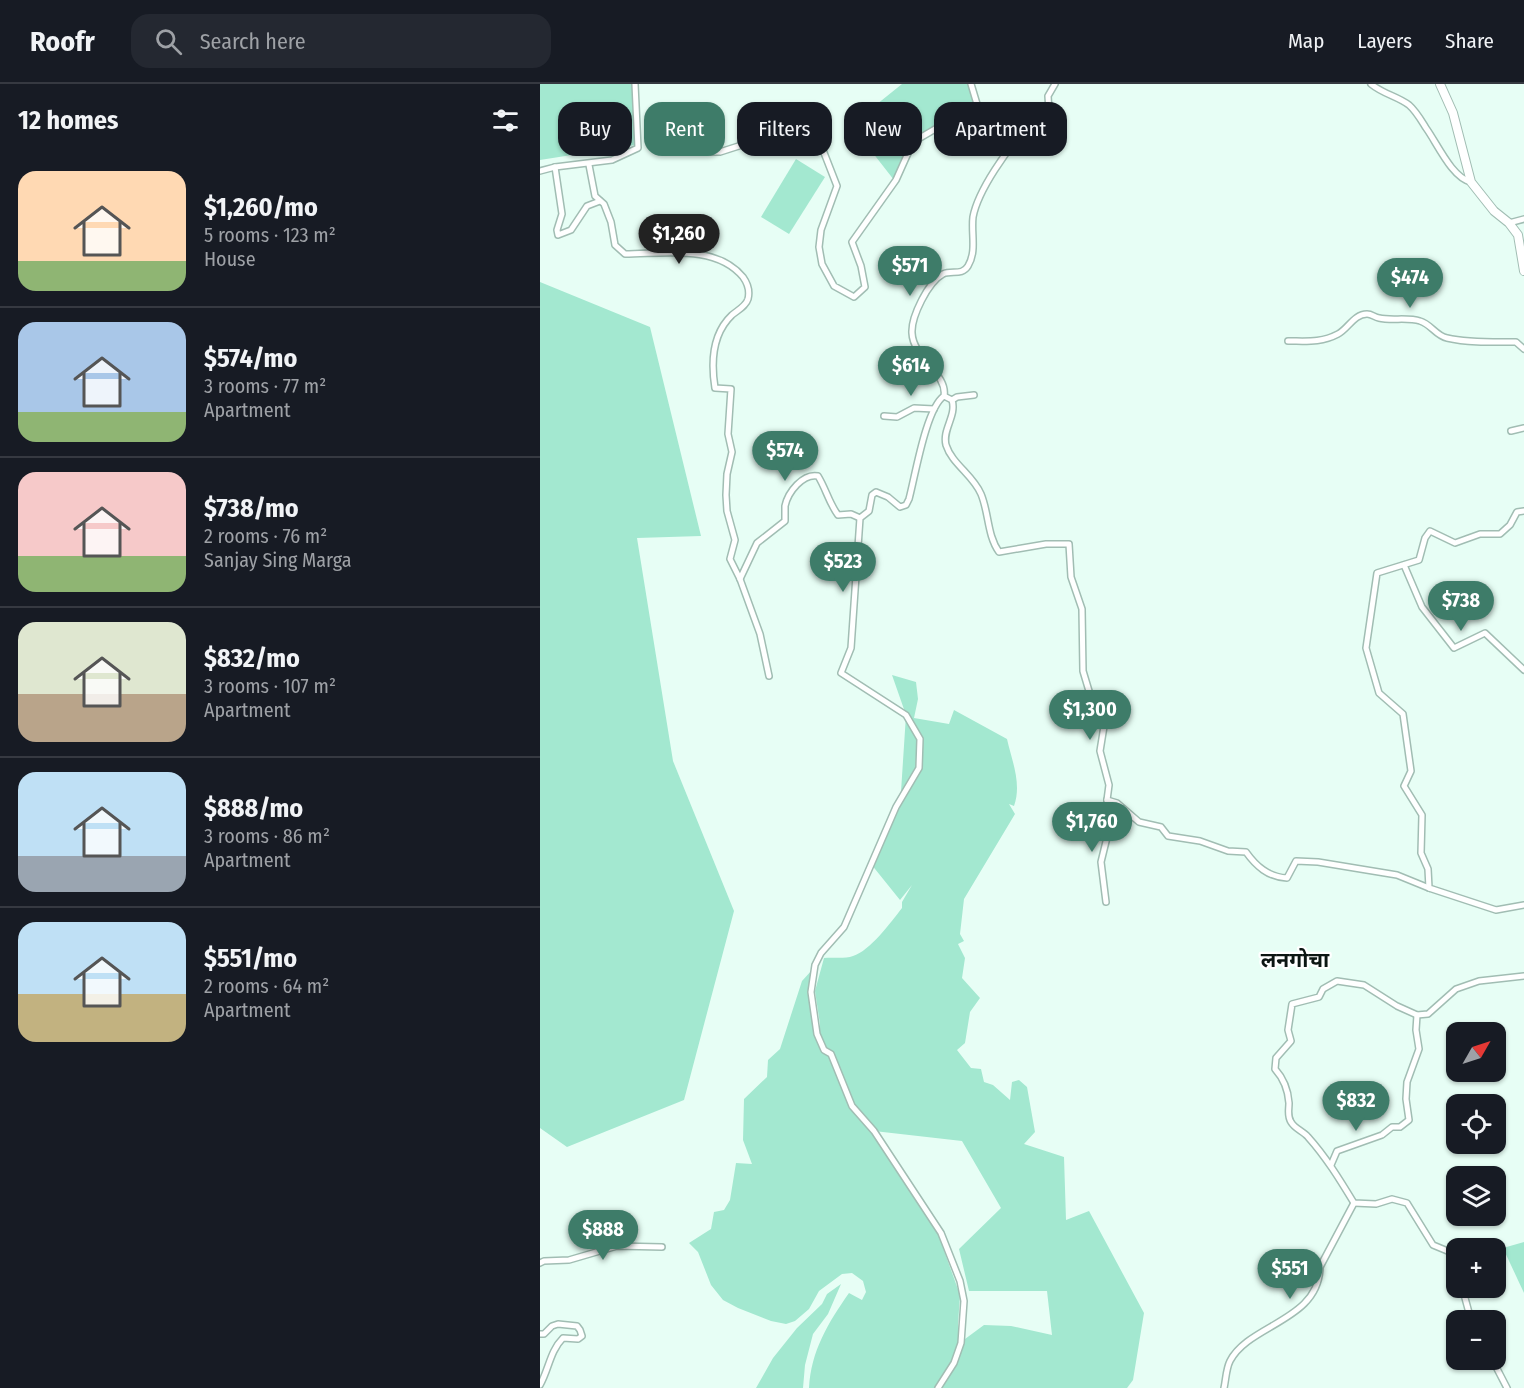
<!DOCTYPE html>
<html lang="en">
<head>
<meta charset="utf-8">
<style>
  :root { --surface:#171b24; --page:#242831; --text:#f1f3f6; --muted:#9ea1a6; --line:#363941; --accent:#3e7c69 }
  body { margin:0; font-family:"Fira Sans Condensed","Noto Sans Devanagari",sans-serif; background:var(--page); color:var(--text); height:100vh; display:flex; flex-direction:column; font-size:22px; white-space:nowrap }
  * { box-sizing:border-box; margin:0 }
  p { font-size:20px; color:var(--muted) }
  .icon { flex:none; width:33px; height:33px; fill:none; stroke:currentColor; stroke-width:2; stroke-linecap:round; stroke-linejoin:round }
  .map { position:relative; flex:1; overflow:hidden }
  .drawer { display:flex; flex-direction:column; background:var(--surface); width:540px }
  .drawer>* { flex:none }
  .guide { position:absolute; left:18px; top:18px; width:570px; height:54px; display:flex; gap:12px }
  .needle { width:39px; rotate:51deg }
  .controls { position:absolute; left:906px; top:938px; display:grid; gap:12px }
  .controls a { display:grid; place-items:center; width:60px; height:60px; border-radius:12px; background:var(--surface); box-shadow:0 2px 4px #0004; font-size:30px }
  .price { position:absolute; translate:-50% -51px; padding:0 14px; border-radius:21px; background:var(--accent); color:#fff; font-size:20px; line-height:39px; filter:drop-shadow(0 2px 3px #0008) }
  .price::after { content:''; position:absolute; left:50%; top:36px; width:18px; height:14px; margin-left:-9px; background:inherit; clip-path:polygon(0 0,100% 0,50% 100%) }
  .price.current { background:#222; color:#fff }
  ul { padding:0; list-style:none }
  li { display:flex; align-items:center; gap:18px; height:150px; padding:0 18px }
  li+li { border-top:2px solid var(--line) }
  li span { display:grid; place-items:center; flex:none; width:168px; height:120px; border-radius:18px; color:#555 }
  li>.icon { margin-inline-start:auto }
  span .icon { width:72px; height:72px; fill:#fffc; stroke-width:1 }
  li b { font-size:26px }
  h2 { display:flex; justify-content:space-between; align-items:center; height:72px; padding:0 18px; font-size:26px }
  .chip { padding:0 21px; border-radius:18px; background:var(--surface); box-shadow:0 2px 4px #0004; font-size:21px; line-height:54px }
  .chip.current { background:var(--accent); color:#fff }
  header { display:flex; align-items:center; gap:36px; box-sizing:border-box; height:84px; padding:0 30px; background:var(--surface); border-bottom:2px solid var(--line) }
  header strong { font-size:28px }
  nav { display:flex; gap:33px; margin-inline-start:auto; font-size:21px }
  .search { width:420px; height:54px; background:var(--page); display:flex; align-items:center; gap:15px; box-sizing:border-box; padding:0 21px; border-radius:18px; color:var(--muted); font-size:22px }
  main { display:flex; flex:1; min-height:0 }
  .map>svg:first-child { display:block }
</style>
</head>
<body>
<header>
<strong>Roofr</strong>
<div class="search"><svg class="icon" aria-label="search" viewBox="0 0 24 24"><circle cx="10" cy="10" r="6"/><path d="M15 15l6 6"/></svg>Search here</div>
<nav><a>Map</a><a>Layers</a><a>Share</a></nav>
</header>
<main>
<section class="drawer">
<h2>12 homes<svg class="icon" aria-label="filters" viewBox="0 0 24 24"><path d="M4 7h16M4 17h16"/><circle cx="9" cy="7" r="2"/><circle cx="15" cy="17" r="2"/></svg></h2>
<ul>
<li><span style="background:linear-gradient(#ffd9b3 75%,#8fb573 0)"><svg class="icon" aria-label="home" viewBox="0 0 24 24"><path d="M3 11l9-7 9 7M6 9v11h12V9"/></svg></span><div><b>$1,260/mo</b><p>5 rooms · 123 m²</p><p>House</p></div></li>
<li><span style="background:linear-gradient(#a9c7e8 75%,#8fb573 0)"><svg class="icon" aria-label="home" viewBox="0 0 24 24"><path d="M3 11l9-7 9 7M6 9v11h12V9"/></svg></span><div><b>$574/mo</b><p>3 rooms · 77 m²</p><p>Apartment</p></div></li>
<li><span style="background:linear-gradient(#f6c9c9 70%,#8fb573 0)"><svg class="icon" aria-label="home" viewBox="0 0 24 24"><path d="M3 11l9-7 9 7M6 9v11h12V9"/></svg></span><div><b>$738/mo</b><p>2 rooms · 76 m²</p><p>Sanjay Sing Marga</p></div></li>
<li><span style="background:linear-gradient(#dfe7d0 60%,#b9a48a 0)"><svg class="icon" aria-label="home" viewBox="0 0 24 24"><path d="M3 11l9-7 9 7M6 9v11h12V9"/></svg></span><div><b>$832/mo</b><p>3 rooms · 107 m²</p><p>Apartment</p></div></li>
<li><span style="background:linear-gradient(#bfe0f5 70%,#9aa5b1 0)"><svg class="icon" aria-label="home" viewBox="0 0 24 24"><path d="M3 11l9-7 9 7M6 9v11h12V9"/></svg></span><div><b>$888/mo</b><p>3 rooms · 86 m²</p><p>Apartment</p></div></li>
<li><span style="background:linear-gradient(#bfe0f5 60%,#c2b280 0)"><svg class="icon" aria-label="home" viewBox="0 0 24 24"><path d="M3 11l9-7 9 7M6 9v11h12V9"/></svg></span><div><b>$551/mo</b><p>2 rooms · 64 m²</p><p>Apartment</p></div></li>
</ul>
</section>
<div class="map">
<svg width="984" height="1304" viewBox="0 0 984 1304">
  <rect width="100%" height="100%" fill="#e7fef5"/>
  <g fill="#a3e8d0" fill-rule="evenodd">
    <path d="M0,0H99L95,61L0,76Z"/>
    <path d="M362,0H429L440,30L402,41L373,56L354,96L311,41Z"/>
    <path d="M256,75L285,93L249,150L221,133Z"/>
    <path d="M0,198L110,243L161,452L97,454L133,677L194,827L144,1016L27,1063L0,1044Z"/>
    <path d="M352,591L376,598L378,615L374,634L409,640L414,626L467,655C472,677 482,700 474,722L469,720L475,730L424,815L420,850L424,857L418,860L425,874L422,894L440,914L430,928L425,959L417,966L431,984L441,985L444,998L453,1001L470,1016L472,998L479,996L487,1003L495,1048L484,1060L524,1073L526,1136L549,1127L604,1229L593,1296L587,1304H269C271,1267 288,1239 309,1209L322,1216L326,1208L323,1197L312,1189L302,1190L279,1207L269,1225L255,1237L246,1240L231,1237L198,1224L183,1216L171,1201L158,1168L149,1159L171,1145L174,1128L184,1126L190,1116L196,1079L212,1080L203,1056L204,1015L227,993L228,976L240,965L262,897L272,886L269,908L278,952L280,940L275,907L284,874C293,873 305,875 313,872C330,867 351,838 362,824V818L372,801L360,816L331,780L360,723L366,631ZM334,1047L422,1057L461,1124L419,1165L429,1207H507L512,1251L471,1242L444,1241L425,1255L421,1262L418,1240L420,1211L397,1147Z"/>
    <path d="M984,1158V1209L963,1164Z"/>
    <path d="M301,1200L288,1230L273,1250L265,1281L263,1304H216L233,1274L257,1244L282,1220L287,1210Z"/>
  </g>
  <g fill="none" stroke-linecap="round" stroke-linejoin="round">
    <defs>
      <g id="street">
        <path d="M431,0L440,30"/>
        <path d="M831,0C843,10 857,12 869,21C876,27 881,36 886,44C897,59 912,94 931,98"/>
        <path d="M154,68H180L205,60L230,43L250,41L266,45L281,61L297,102L281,146L279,163L282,180L294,202L314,213L325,203L321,182L312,158L356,96L373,58L402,41L440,30L461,31L475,41L488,44"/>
        <path d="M49,81L55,112L64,120L71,138L75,161L85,170C123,170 176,160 203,193C208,200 210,207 208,215C206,222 198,226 192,231C172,250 171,279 175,304L191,305L188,350L192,368L187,390L186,411L187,427L195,456L190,475L200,495L220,550L229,592"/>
        <path d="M15,83L22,130L17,146L18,151L31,146L47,122L60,117"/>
        <path d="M0,87L15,83L72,76L98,64L95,0"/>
        <path d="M969,139L984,135"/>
        <path d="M748,257C766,257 781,259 798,250C808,245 814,230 827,230C832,230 834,233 839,234C851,237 868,233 880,237C891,240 896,252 907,254C929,259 954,258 976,258L984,265"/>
        <path d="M404,312L412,316C417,332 402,345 406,361C412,380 433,391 441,410C449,429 447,451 459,468L506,460H529L531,493L542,525L543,587L549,607L565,636L560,667L569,701L567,716L577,719L599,738L621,743L628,752L660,757L688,767L706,768C716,782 728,793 747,794L756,777L778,778L857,791L889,804"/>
        <path d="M412,316L417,313L434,311"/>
        <path d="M344,332L357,333L374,324L394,325"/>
        <path d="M971,347L984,344"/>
        <path d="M984,427L977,428L970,441L960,450H940L915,459L890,447L885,454L879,476L837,489L826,564L839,609L863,630L871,687L864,702L882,731L881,769L888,785L889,804L956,826L984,821"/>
        <path d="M864,481L882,523L914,564L945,549L984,586"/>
        <path d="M200,495L217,459L245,437C245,432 245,427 245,422C248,408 263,389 278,392C286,405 289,419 298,431L311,430L320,434"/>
        <path d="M566,818L561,778L571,737L567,716"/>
        <path d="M791,1081L797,1067L842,1051L852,1043H860L869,1036L866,1015L867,998L879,965L876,946L877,931"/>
        <path d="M0,1179L4,1177L29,1176L77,1162L122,1163"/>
        <path d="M916,1196L912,1190L910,1168L893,1161L867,1119L852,1115L836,1120L814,1119C800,1096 786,1073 768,1053C763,1047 755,1045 751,1038C747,1032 749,1026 749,1019C748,1005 744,995 735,985L736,974L751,957L748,946L752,920L779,913L783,905L797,897L824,901L857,922L877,931L888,930L916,905L939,897L984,892"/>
        <path d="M922,1203L931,1236"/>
        <path d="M0,1250H4L12,1242L18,1240L37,1242L40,1246L42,1252L38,1255L23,1254C10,1267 9,1285 0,1301"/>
        <path d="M952,1275L967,1304"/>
        <path d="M398,1304L414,1279L421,1259L424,1217L420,1197L401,1149L334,1047L312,1022L291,970L284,966L277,950L271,908L275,881L281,869L304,843L356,723L379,684L380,655L366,631L301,589L311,564L320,434L329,427L332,411L336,408L348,413L360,423L366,421L369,415C375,393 386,324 404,312C408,290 373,274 372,249C371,233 388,198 403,190C412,186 422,192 428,182C437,167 431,150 433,133C438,106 468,64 487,44C493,38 502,33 509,27L508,12L515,0"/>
        <path d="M684,1304C686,1295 686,1285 690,1277C709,1240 779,1237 780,1183L814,1119"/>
      </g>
      <path id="secondary" d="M900,0L913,29L931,98L954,127L969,139L978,151L984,187"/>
    </defs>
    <use href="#street" stroke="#a1bdb3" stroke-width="8"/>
    <use href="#secondary" stroke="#a1bdb3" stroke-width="10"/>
    <use href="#street" stroke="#fff" stroke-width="5"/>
    <use href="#secondary" stroke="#fff" stroke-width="8"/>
  </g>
  <g text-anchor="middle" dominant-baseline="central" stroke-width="4.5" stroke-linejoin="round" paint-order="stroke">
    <g font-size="21" font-weight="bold" fill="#0c1613" stroke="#fff">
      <text x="755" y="876">लनगोचा</text>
    </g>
  </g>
</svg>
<div class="controls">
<a><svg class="needle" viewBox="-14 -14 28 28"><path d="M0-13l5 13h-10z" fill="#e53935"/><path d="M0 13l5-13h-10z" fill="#9ea1a6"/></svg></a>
<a><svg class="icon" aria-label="locate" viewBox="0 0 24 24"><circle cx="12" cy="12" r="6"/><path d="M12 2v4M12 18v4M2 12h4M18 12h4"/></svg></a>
<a><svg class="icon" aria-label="layers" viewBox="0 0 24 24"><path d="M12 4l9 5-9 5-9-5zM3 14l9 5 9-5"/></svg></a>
<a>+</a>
<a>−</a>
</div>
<b class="price current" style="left:139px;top:181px">$1,260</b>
<b class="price" style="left:370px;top:213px">$571</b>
<b class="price" style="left:870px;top:225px">$474</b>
<b class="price" style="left:371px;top:313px">$614</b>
<b class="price" style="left:245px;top:398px">$574</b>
<b class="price" style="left:303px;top:509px">$523</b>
<b class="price" style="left:921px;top:548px">$738</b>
<b class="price" style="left:550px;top:657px">$1,300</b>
<b class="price" style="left:552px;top:769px">$1,760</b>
<b class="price" style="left:816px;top:1048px">$832</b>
<b class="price" style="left:63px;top:1177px">$888</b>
<b class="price" style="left:750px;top:1216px">$551</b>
<div class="guide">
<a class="chip">Buy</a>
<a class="chip current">Rent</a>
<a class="chip">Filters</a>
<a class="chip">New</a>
<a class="chip">Apartment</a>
</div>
</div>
</main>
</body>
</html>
